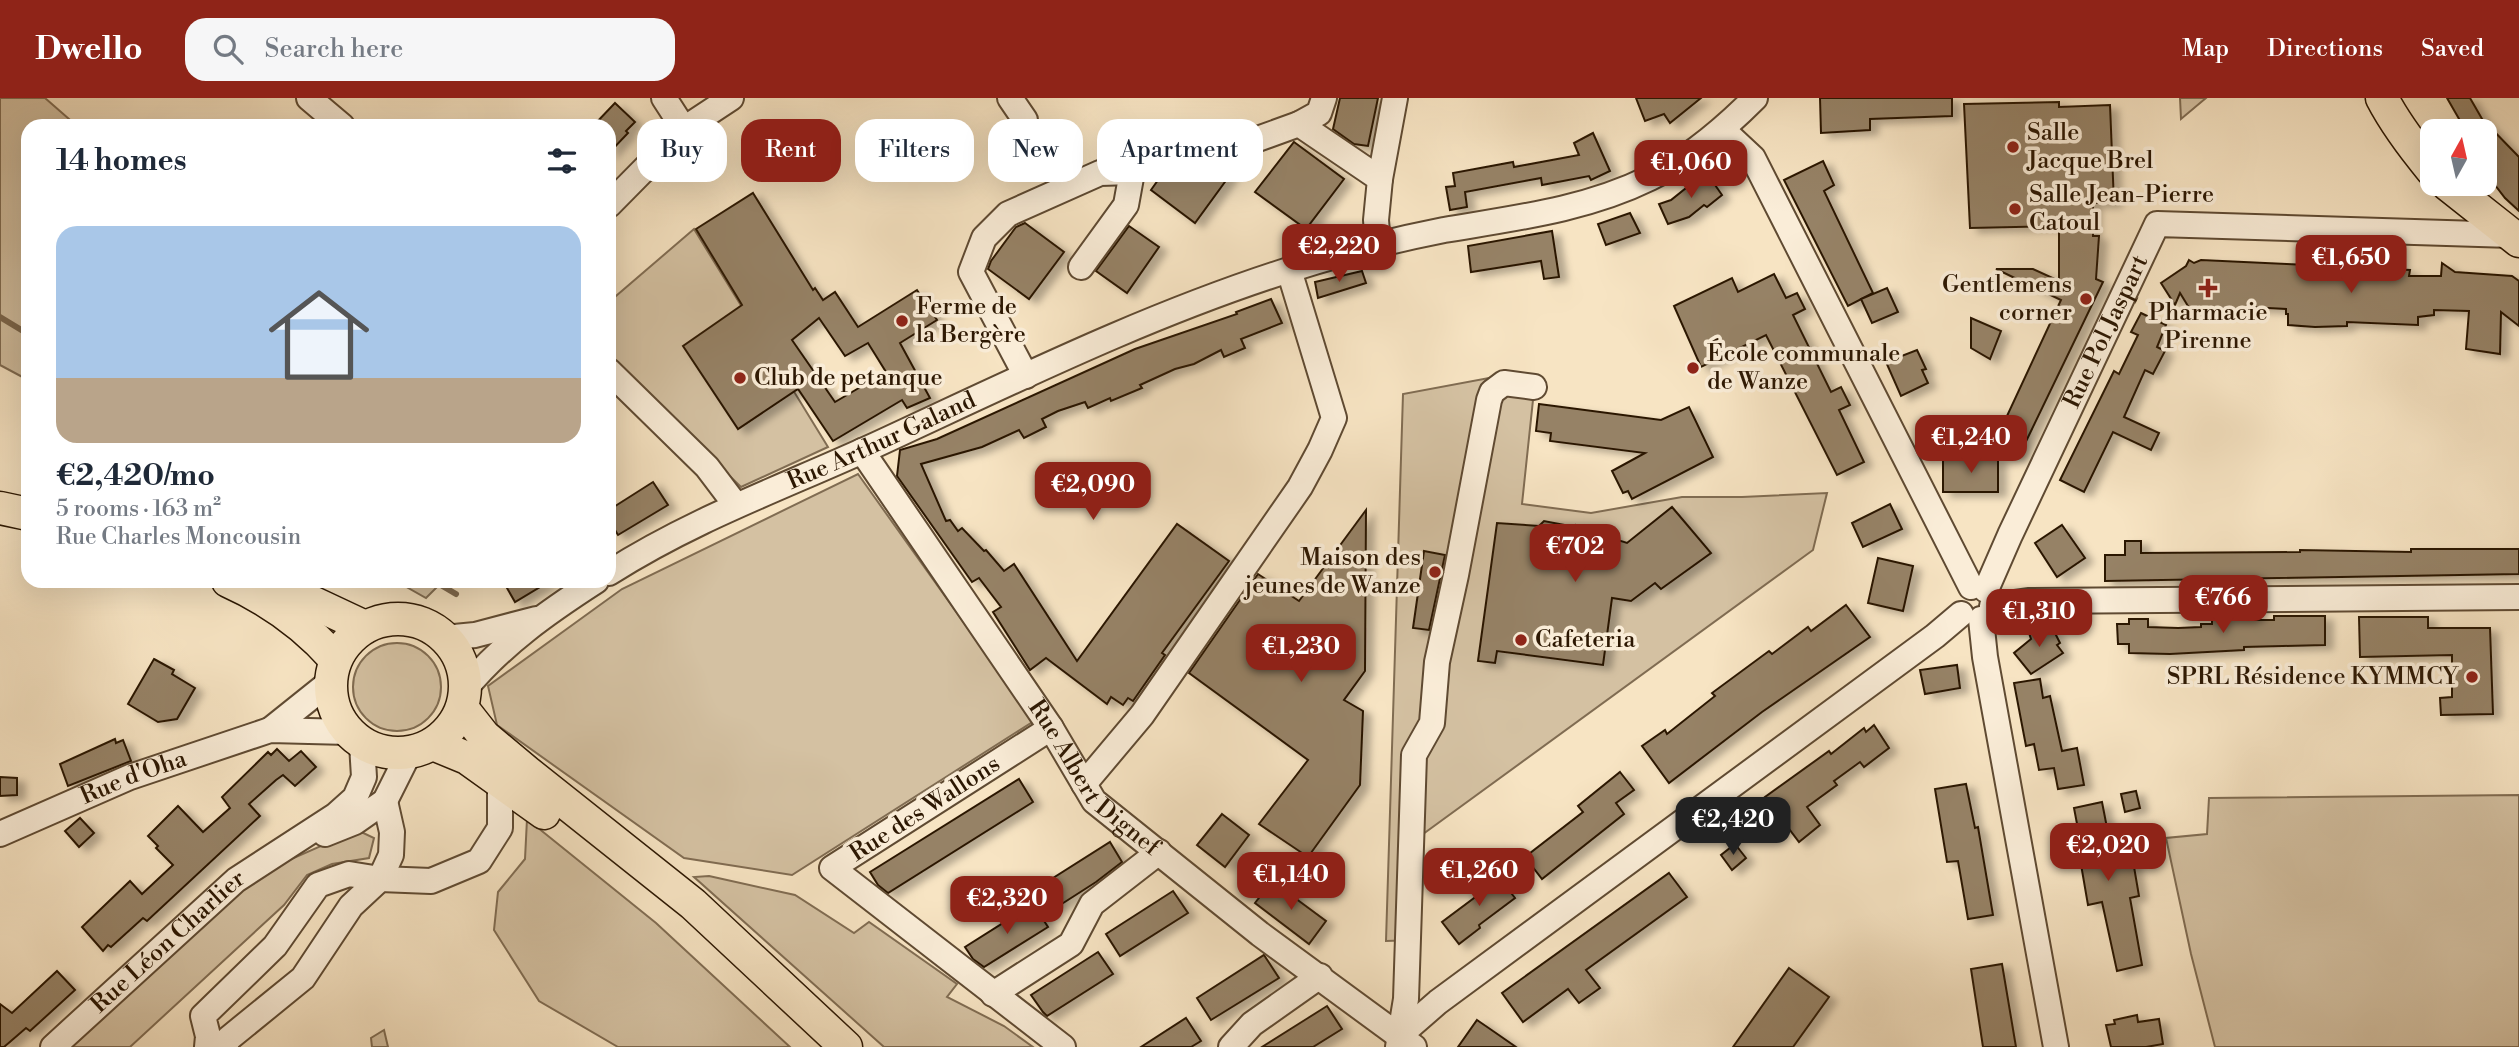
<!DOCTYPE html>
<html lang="en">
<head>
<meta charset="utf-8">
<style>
  :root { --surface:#fff; --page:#f6f6f7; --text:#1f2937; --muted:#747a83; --accent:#8f2418 }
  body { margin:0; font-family:"Libre Bodoni",serif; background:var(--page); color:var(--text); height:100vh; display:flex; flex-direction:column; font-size:26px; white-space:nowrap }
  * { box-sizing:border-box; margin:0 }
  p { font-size:23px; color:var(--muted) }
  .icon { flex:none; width:38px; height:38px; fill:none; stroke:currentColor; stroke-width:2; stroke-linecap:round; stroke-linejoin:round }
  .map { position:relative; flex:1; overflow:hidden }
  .sheet { position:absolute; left:21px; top:21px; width:595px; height:469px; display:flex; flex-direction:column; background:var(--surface); border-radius:21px; box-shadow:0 7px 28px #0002 }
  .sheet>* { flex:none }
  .hud { position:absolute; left:637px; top:21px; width:665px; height:63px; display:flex; gap:14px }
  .needle { width:46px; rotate:8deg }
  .fabs { position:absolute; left:2420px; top:21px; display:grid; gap:14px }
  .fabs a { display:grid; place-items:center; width:77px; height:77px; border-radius:14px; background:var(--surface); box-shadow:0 7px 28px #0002; font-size:35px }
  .price { position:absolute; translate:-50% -60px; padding:0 16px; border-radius:14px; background:var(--accent); color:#fff; font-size:23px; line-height:46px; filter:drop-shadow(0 2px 4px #0008) }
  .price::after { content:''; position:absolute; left:50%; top:42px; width:21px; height:16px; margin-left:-10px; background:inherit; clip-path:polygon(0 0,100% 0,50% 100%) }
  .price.active { background:#222; color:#fff }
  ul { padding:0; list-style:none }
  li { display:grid; align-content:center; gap:14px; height:371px; padding:0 35px }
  li span { display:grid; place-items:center; height:217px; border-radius:21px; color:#555 }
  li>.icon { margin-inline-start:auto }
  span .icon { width:126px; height:126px; fill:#fffc; stroke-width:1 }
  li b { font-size:30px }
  h2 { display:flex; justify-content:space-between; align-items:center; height:84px; padding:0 35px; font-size:30px }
  .tag { padding:0 24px; border-radius:21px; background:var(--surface); box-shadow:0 7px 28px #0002; font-size:24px; line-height:63px }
  .tag.active { background:var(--accent); color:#fff }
  header { display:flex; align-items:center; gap:42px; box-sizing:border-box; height:98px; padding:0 35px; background:var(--accent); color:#fff }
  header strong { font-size:33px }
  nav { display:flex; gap:38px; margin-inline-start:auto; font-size:24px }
  .search { width:490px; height:63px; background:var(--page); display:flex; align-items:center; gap:18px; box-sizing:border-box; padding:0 24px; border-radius:21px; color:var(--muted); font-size:26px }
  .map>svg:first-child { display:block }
</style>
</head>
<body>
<header>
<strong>Dwello</strong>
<div class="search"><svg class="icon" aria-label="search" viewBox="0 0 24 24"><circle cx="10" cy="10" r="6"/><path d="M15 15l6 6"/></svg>Search here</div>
<nav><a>Map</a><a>Directions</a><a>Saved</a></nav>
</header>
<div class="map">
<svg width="2519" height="949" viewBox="0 0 2519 949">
  <defs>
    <filter id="shadow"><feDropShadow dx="8" dy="4.5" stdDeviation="3.5" flood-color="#0004"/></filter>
  </defs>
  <rect width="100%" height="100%" fill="#f7e4c3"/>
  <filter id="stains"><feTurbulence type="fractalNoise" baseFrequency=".00286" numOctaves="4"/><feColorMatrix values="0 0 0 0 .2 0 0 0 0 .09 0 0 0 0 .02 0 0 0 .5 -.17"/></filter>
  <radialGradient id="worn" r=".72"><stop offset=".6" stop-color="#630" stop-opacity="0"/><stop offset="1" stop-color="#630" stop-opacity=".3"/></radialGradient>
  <g fill="#d4c1a2" stroke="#806c52" stroke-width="2">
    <path d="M0,0H45L77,28H28V282L0,267Z"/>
    <path d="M2180,0H2206L2181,21Z"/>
    <path d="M694,131L828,349L741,389L609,261V204Z"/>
    <path d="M1505,277L1535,283L1522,406L1591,415L1682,399H1742L1827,395L1813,452L1419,739L1416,842L1386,843L1403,296Z"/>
    <path d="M858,376L1034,623L792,777L684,760L497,627L488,588L622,491Z"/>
    <path d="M396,483H443L426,500Z"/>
    <circle cx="397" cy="589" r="44"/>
    <path d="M2519,697V949H2215L2191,856L2166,740L2207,736L2209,700Z"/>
    <path d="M527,721L656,825L790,949H618L539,903L494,832L498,794L525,761Z"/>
    <path d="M357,732L374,740L369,760L332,766L307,777L284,807L130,949H62L255,777Z"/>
    <path d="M709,778L795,797L854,835L869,824L957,886L947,899L1004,928L1033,949H884L694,779Z"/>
    <path d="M384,932L388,949H372L371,940Z"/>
  </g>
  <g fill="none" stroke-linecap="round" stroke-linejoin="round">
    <g stroke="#7c684e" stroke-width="6">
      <path d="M0,219L28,236"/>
      <path d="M434,483L456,496"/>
    </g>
  </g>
  <g fill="#968266" stroke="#2c1702" stroke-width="2" fill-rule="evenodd" filter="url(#shadow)">
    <path d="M1340,0H1378L1368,48L1354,46L1333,31Z"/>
    <path d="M1636,0H1701L1670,25L1664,16L1645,23Z"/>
    <path d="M1820,0H1952V18L1870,21V32L1821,35Z"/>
    <path d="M2447,0H2470L2485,26V24L2519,59V113L2505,100L2485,74V33H2466Z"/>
    <path d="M2059,4V9L2110,7L2114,105H2093V138H2099L2096,181L2103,184L2018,360L1993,348L2061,202L1996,171H2033L2059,183V128L1970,130L1964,6Z"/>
    <path d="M615,5L635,24L626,33L628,35L609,55V28H593Z"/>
    <path d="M1593,35L1610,73L1591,82L1589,78L1542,87L1541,80L1465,94L1467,109L1450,112L1446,89L1455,88L1453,75L1513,64L1514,69L1579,57L1574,45Z"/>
    <path d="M1294,44L1344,81L1306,131L1255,94Z"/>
    <path d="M1194,51L1230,77L1195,125L1151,92L1168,68Z"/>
    <path d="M1823,63L1834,87L1824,93L1873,195L1848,208L1784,82Z"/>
    <path d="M1706,74L1722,97L1707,109L1704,107L1689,119L1668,126L1659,106L1671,102Z"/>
    <path d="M753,95L813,192L815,190L823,202L835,194L858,229L917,192L937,222L900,245L930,300L907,310L902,302L833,343L798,291L738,331L683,248L742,207L696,131ZM819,220L845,258L868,245L886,274L835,304L792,242Z"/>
    <path d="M1630,115L1640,135L1606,147L1598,126Z"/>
    <path d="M1025,125L1064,154L1029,201L988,171L991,163L1016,129Z"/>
    <path d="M1129,128L1159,149L1127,195L1096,173Z"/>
    <path d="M1552,133L1559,179L1544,181L1541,163L1471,174L1468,148Z"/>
    <path d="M2189,162L2194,165L2201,162L2410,172L2409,178H2441L2442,165L2455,174L2512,178L2519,183V228L2501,214L2500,256L2466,251L2469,213L2434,212V217L2418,219V227L2347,224V228L2315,229L2288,227V216H2286V211L2250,209V212L2198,209L2191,213L2180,195L2175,207L2161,185L2186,168Z"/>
    <path d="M1362,173L1366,185L1318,200L1315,184Z"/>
    <path d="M1774,176L1786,200L1797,195L1805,211L1793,217L1831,294L1841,289L1850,307L1839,312L1864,364L1837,377L1766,237L1701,269L1674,208L1732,180L1738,194Z"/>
    <path d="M1887,190L1898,214L1872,225L1861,201Z"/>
    <path d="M1271,201L1282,225L1241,241L1245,250L1224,259L1221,252L1194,266L1175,271L1140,287L1142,290L1111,303L1110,300L1088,310L1085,304L1058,313L1042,321L1046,329L1024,340L1019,332L982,349L921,366L946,423L950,422L958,433L962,430L984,453L986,452L1004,473L1014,466L1077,563L1177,426L1229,463L1162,555L1165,557L1133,603L1128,600L1123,607L1111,599L1107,606L1046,560L1030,572L993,514L1001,509L979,480L972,484L897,378L900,352L937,341L1135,251L1237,216L1236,214Z"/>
    <path d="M2141,215L2166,227L2157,249L2165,253L2153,276L2145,272L2124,319L2159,335L2151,352L2113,334L2084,394L2060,382L2114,273L2119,276L2138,237L2131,234Z"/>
    <path d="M1971,220L2001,233L1990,261L1971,250Z"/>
    <path d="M1917,252L1926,271L1922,272L1928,285L1901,298L1886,264Z"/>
    <path d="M1539,306L1661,322L1689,309L1713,359L1632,401L1628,393L1623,395L1612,373L1645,355L1550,343L1551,335L1536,333Z"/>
    <path d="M1998,360V394H1943V361Z"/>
    <path d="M653,384L668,407L618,437L609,422V412Z"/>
    <path d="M1890,406L1902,431L1863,449L1852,425Z"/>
    <path d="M1672,409L1711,455L1661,491L1655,485L1631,503L1612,500L1603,567L1497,553L1495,565L1478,563L1497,425L1539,428L1544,423L1575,429L1576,427L1592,431L1594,434L1608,436L1611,440L1627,445Z"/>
    <path d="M1366,412L1365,573L1344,602L1363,613L1360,687L1308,759L1259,726L1308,662L1189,575L1258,476L1299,503Z"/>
    <path d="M2062,427L2085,460L2057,479L2035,445Z"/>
    <path d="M2125,443H2141V455L2300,454V452L2411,454V451H2519V476L2105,483V457H2125Z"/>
    <path d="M1424,453L1445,457L1429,532L1413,530Z"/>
    <path d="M1878,460L1913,468L1903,513L1868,505Z"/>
    <path d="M503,483H550L515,504Z"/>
    <path d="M1846,507L1870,539L1762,614L1669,685L1642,648L1665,632L1667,636L1715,598L1712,595L1769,553L1772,556L1808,529L1811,533Z"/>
    <path d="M2274,518H2325V547L2244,549V552L2170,556L2129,555V546H2118L2117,526H2129V521H2148V529L2178,530L2201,529V526H2212V522H2274Z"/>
    <path d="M2359,519H2428V530H2490L2493,616L2441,617L2440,600L2452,599V557L2360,559Z"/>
    <path d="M2035,527L2055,535L2060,545L2057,547L2063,555L2031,576L2014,555L2031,541L2029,535Z"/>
    <path d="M154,561L174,572L172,576L195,590L177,621L158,624L128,606Z"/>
    <path d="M1957,567L1960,590L1925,596L1920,572Z"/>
    <path d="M2040,581L2043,600L2050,598L2062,653L2077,650L2084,687L2058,691L2054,670L2039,672L2034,646L2026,648L2014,585Z"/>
    <path d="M1874,627L1889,650L1864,669L1860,664L1834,683L1837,687L1807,709L1820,727L1799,744L1765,699L1829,653L1831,656L1864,630L1866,634Z"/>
    <path d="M115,641L116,645L123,642L131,663L68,688L60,666Z"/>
    <path d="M277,651L289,663L301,653L316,669L295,688L283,677L276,682L249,706L260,718L147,823L143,820L111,849L108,847L103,853L82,829L130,783L142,796L173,767L156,750L158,748L148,738L178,708L203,734L230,710L222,699L268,654L271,657Z"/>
    <path d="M1620,674L1634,692L1616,705L1624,716L1542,781L1525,759L1583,714L1578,708Z"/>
    <path d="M0,679L17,680V697L0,698Z"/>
    <path d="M1019,681L1033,704L888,795L878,787L870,774Z"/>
    <path d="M1966,686L1975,730L1978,729L1993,817L1968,821L1958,763L1947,764L1935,691Z"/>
    <path d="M2136,693L2140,710L2125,714L2121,696Z"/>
    <path d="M2102,704L2114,766L2133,763L2139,798L2130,800L2142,867L2117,873L2102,804L2088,807L2078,749L2070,751L2067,733L2078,731L2074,710Z"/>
    <path d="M1222,716L1249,737L1225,769L1197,747Z"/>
    <path d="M80,720L94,735L79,749L65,733Z"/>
    <path d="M1110,744L1122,764L1096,784L1057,809L1042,787Z"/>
    <path d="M1735,746L1746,760L1732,772L1721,757Z"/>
    <path d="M1494,773L1515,800L1479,827L1480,830L1459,846L1442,824L1478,797L1473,790Z"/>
    <path d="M1669,775L1687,799L1586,872L1600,890L1579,905L1568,891L1523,924L1502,895Z"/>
    <path d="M1272,783L1326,823L1309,846L1255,805Z"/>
    <path d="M1173,793L1188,815L1120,858L1106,836Z"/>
    <path d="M1033,806L1048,829L984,869L973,861L965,849Z"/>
    <path d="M1098,854L1113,876L1047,918L1043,914L1031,897Z"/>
    <path d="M1264,857L1279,880L1211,922L1197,900Z"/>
    <path d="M2002,866L2016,949H1983L1971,871Z"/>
    <path d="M1789,870L1829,899L1793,949H1733Z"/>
    <path d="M57,873L75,892L30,933L26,930L4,949H0V906L12,915Z"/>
    <path d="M1327,908L1342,931L1313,949H1262Z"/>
    <path d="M2137,917L2138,924L2159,921L2163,946L2146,949H2111L2106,927L2115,926L2114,922Z"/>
    <path d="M1186,920L1201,943L1191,949H1141Z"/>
    <path d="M1477,922L1493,933L1516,949H1458Z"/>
  </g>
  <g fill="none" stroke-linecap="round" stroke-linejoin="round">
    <defs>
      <g id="minor">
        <path d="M309,0L342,28"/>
        <path d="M664,0L684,31"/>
        <path d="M1010,0L1025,22"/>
        <path d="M1299,26L1319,15L1324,0"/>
        <path d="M1723,32L1753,60L1971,489"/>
        <path d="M1380,81L1395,0"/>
        <path d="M609,107L684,31L731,0"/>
        <path d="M1081,169L1126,107L1132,74"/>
        <path d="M609,273L707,369L735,406"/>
        <path d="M1026,278L971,174L984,140L1008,116L1100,75L1132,74L1191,35L1252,43L1299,26L1380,81L1376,122L1378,147"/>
        <path id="s1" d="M862,353L1051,630L1094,703L1260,836L1414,949"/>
        <path id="s2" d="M609,475C692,422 781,390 869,350C1008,286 1146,217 1292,171C1342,155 1393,142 1444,132C1515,120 1585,112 1650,80C1687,62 1726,29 1755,0"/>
        <path id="s3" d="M1986,492L2010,437L2157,126L2511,137"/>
        <path d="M1992,508L2028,503L2519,499"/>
        <path d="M1981,521L1985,559L2056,949"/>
        <path d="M444,540L475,537L536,521"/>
        <path d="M465,591C502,546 548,514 596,483"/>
        <path d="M1051,630L832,770L1063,949"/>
        <path d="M270,632L330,584"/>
        <path d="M1084,686L1142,617L1300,389L1320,352L1334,320L1289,172"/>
        <path id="s4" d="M0,736L130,679L270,632L348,634"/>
        <path d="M325,736L355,724L385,703L409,655"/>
        <path d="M993,896L1071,846L1092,806L1159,754"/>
        <path d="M1399,938L1438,904L1935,538L1961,516"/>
        <path id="s5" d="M53,949L236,782L336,717L355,700L364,679L362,646"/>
        <path d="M207,949L208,938L203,918L275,848L318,787L349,776L380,781L431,783L479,763L500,730V681"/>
        <path d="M225,949L228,941L303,880L351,808L380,781L391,757L392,734L385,703"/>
        <path d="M1231,949L1252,926L1320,878"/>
        <path d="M1398,949L1406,901L1414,657L1432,625L1437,564L1456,477L1489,302L1492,294L1504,285L1534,289"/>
      </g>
      <g id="major">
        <path d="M2382,0C2396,27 2413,49 2432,72"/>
        <path d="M2447,86L2519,143"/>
        <path d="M0,410L28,416"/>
        <path d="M228,483C268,501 306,528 335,561"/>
        <path d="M267,483L365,529"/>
        <circle cx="398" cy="588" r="67"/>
        <path d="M462,610L484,638L527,674L693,806L846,949"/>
        <path d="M433,646L467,660L544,715"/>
      </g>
    </defs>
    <use href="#minor" stroke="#5f4a32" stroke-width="28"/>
    <use href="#major" stroke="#2c1702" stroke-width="35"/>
    <use href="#minor" stroke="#faedd8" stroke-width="24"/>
    <use href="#major" stroke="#f7e4c3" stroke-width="32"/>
  </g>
  <g fill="#8f2418" stroke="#faedd8" stroke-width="2.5">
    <circle cx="2013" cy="49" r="7"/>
    <circle cx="2015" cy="111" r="7"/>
    <path d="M2204.5 179.5h7v7h7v7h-7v7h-7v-7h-7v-7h7z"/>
    <circle cx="2086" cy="201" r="7"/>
    <circle cx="902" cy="223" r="7"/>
    <circle cx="1693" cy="270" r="7"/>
    <circle cx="740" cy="280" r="7"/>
    <circle cx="1435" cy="474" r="7"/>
    <circle cx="1521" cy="542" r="7"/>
    <circle cx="2472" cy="579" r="7"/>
  </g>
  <g text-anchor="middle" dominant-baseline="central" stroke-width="7" stroke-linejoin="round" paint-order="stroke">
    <g font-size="24" fill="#2c1702" stroke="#faedd8" text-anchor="start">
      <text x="2027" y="35">Salle<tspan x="2027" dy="28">Jacque Brel</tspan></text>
      <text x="2029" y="97">Salle Jean-Pierre<tspan x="2029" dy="28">Catoul</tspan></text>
      <text x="2072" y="187" text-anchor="end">Gentlemens<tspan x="2072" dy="28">corner</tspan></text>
      <text x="916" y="209">Ferme de<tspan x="916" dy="28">la Bergère</tspan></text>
      <text x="2208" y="215" text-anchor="middle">Pharmacie<tspan x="2208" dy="28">Pirenne</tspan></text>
      <text x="1707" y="256">École communale<tspan x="1707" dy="28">de Wanze</tspan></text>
      <text x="754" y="280">Club de petanque</text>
      <text x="1421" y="460" text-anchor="end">Maison des<tspan x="1421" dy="28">jeunes de Wanze</tspan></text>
      <text x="1535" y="542">Cafeteria</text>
      <text x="2458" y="579" text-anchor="end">SPRL Résidence KYMMCY</text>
    </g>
    <g font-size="24" fill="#2c1702" stroke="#faedd8">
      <text stroke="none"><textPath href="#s3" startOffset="285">Rue Pol Jaspart</textPath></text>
      <text stroke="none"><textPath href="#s2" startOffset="303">Rue Arthur Galand</textPath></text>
      <text stroke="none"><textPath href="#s1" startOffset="402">Rue Albert Dignef</textPath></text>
      <text stroke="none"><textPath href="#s4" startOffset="145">Rue d'Oha</textPath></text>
      <text transform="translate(925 711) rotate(-33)">Rue des Wallons</text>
      <text stroke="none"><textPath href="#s5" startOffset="156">Rue Léon Charlier</textPath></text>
    </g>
  </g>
  <rect width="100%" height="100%" filter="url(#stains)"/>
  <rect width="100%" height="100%" fill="url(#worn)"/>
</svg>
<div class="fabs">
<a><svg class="needle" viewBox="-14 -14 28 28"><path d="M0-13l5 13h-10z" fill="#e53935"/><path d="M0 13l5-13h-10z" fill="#747a83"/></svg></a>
</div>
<b class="price" style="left:1691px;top:102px">€1,060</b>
<b class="price" style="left:1339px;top:186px">€2,220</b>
<b class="price" style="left:2351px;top:197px">€1,650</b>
<b class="price" style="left:1971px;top:377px">€1,240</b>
<b class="price" style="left:1093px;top:424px">€2,090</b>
<b class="price" style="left:1575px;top:486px">€702</b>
<b class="price" style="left:2223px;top:537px">€766</b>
<b class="price" style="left:2039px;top:551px">€1,310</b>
<b class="price" style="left:1301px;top:586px">€1,230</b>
<b class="price active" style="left:1733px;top:759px">€2,420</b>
<b class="price" style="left:2108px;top:785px">€2,020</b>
<b class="price" style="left:1479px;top:810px">€1,260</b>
<b class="price" style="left:1291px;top:814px">€1,140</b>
<b class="price" style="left:1007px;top:838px">€2,320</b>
<div class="hud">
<a class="tag">Buy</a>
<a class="tag active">Rent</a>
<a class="tag">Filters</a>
<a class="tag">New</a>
<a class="tag">Apartment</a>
</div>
<section class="sheet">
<h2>14 homes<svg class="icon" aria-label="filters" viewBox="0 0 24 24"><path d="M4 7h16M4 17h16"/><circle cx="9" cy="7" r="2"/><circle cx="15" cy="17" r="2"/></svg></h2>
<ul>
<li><span style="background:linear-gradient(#a9c7e8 70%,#b9a48a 0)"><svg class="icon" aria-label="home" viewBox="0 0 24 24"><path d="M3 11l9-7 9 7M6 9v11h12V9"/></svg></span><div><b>€2,420/mo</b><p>5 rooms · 163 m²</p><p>Rue Charles Moncousin</p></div></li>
</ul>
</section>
</div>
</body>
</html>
